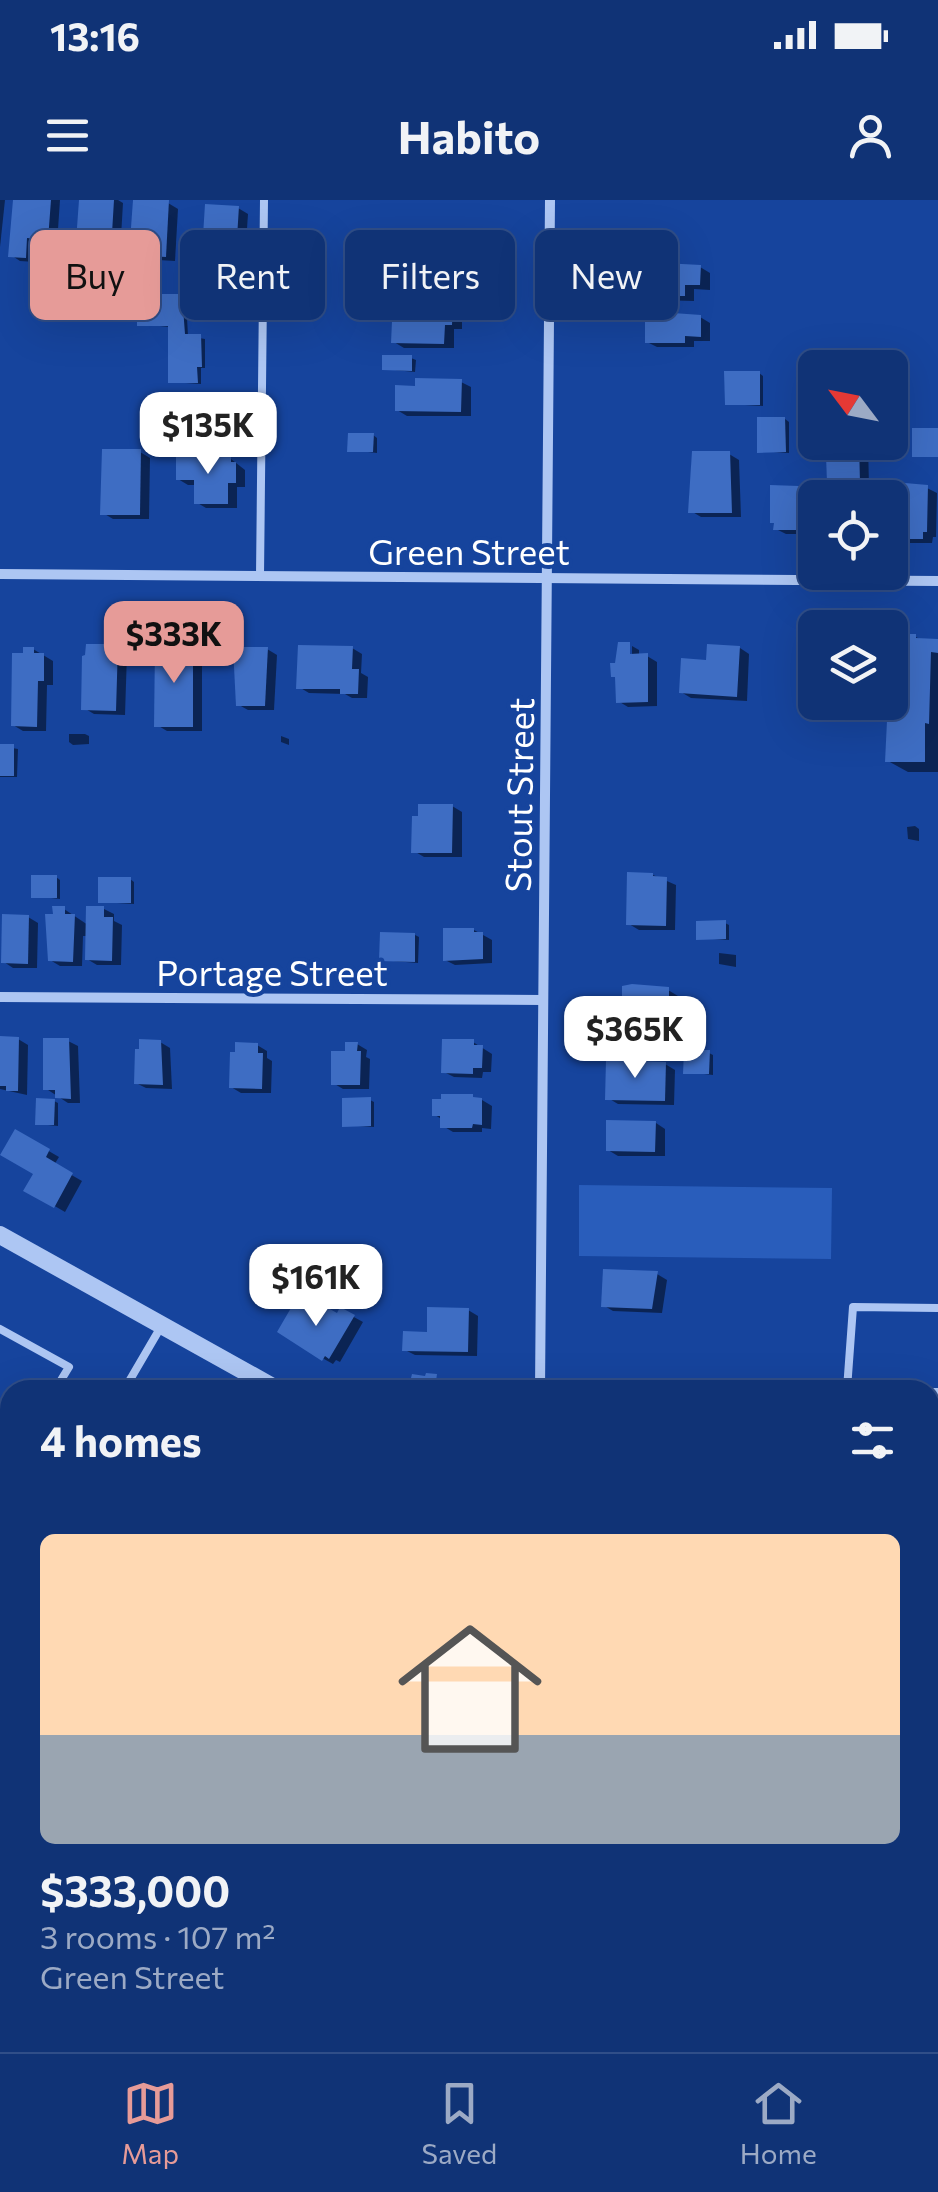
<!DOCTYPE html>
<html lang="en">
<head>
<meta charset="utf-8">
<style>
  :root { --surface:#103376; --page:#1e3f7e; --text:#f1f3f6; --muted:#9caac5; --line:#304e88; --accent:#e69b98 }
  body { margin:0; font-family:Commissioner,sans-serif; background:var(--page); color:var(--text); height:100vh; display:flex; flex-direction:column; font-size:38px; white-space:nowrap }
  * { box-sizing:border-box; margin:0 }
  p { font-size:32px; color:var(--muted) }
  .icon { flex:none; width:55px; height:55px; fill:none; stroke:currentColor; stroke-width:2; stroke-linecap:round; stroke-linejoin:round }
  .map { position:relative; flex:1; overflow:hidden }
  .panel { position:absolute; left:0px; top:1180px; width:940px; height:672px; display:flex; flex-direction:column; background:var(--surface); border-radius:30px 30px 0 0; box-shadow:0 10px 40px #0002,0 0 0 2px var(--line) }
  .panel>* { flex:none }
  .guide { position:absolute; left:30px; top:30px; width:880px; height:90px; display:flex; gap:20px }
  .needle { width:65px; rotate:302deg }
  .tools { position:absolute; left:798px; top:150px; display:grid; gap:20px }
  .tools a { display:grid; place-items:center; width:110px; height:110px; border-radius:15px; background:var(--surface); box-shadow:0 10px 40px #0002,0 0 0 2px var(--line); font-size:50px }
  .price { position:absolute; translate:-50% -85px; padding:0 22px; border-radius:20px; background:#fff; color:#222; font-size:32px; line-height:65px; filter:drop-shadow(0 2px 5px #0008) }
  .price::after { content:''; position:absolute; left:50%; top:60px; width:30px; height:22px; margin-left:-15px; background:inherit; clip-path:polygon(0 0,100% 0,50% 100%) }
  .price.current { background:var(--accent); color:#111 }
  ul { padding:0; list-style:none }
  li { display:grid; align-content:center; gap:20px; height:530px; padding:0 40px }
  li span { display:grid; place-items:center; height:310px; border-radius:15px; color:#555 }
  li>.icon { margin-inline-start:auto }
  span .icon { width:180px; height:180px; fill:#fffc; stroke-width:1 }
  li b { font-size:42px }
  h2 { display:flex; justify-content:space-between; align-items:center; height:120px; padding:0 40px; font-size:42px }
  .pill { padding:0 35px; border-radius:15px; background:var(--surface); box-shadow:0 10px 40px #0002,0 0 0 2px var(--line); font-size:35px; line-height:90px }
  .pill.current { background:var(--accent); color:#111 }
  .status { display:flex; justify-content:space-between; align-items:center; height:70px; padding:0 50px; background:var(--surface); direction:ltr }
  .status svg { height:28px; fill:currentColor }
  header { display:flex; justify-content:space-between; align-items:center; height:130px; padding:0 40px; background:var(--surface); font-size:45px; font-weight:700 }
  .dock { display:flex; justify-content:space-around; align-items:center; height:140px; border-top:2px solid var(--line); background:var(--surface); font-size:28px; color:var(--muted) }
  .dock a { display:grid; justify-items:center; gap:5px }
  .dock .current { color:var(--accent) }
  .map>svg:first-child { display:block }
</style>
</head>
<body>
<div class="status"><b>13:16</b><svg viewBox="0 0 49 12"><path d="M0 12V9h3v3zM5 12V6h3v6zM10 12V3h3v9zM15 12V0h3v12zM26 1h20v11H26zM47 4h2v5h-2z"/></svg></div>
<header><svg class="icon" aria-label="menu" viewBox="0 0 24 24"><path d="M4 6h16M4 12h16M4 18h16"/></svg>Habito<svg class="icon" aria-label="person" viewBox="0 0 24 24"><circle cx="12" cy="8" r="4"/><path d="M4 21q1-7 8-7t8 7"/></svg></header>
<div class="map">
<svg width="938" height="1852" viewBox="0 0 938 1852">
  <rect width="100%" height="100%" fill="#16449d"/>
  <path fill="#295dbb" d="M579,985L832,988L831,1059L579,1056Z"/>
  <g fill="#0007">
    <path d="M0,0H5L0,47Z"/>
    <path d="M15,0H60L57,44L37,42L35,62L20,61L11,55Z"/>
    <path d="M81,0H118L123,3L120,54L106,53V60L88,59L78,53Z"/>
    <path d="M168,3L178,9L175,61L142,59L132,54Z"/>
    <path d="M238,8L248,14L245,58L215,56L205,51Z"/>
    <path d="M700,67L710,73V90L694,89V101L656,100L646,95Z"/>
    <path d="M181,97L186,99L188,136L205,139V168H201V184L170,182V127L139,124Z"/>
    <path d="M230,101L234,104V117L208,116Z"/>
    <path d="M452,103L462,109V129H454V148H404L394,142L411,123Z"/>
    <path d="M700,117L710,123V141H694V147H657L647,142Z"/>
    <path d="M411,158L416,160L415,172L384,169Z"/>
    <path d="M759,173L763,176V206L727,204Z"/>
    <path d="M461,182L471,187V216H407L397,210Z"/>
    <path d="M785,219L789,222V253L759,251Z"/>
    <path d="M373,235L377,238V253L350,250Z"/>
    <path d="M845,242L868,243L869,287L839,288L830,282L845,257Z"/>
    <path d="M140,252L150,258L149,319H113L103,313Z"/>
    <path d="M729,254L739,260L741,317H701L691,311Z"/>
    <path d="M231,259L245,270V287H237V308H206L196,302V285H188L178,279Z"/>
    <path d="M799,288L809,294L808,327H805V334H786L776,329Z"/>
    <path d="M927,288L937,293L936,337H933L932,343H903L893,338L890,330V298Z"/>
    <path d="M916,437L923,441H938V572H908L888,561L911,441Z"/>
    <path d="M632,446L639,450V456H647L657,462V506L628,507L618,501L632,466Z"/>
    <path d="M117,447L127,453L125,515L94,514L84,508Z"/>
    <path d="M192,448L202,454V531H167L157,525Z"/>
    <path d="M352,448L362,454L361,473L368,477L367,498H352L345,494L309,493L299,487Z"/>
    <path d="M740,448L749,454L747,501L691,498L681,492L709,462Z"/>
    <path d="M33,449L53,461V485H47L46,531H23L13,525Z"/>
    <path d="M267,449L277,455L274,510H248L239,505Z"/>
    <path d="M69,534H85L89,536V544L73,545L69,542Z"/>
    <path d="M281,536L289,539V545L281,542Z"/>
    <path d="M0,546L18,549L17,577H0Z"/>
    <path d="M452,606L462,612V657H424L414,651Z"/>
    <path d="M915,626L919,629V641L908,639L907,627Z"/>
    <path d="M653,675L676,685L675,730H639L629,724Z"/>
    <path d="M56,677L60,680V699L33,696Z"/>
    <path d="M130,679L134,682V704L100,702Z"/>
    <path d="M64,709L88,725L104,709L114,714V721L122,725L121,765H97L87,759L88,736H83L82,766H60L50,760Z"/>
    <path d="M28,717L38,723L37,768H13L4,762Z"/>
    <path d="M725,723L729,725V740L698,738Z"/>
    <path d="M474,730L492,740V763L455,765L445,760Z"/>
    <path d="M415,735L419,737L418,763L381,760Z"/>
    <path d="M719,753L736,755V767L719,764Z"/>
    <path d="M668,790L678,796V809L686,813L687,822H678V831L661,832L652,826V822L634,821L624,815Z"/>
    <path d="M0,839H18L28,845L27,895L0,889Z"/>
    <path d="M68,841L78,846L80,903H68L45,888Z"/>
    <path d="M160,842L170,848L172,889L146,888L136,883Z"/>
    <path d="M473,842L492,854L491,872H483L482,878L454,877L444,872Z"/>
    <path d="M357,844L367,850L366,857L370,859L369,889H343L333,883L347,854Z"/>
    <path d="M257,845L267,851V858L272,861L271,893H241L231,887Z"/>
    <path d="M709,853L713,855V875L686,872Z"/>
    <path d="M665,864L675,870L674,905L618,904L608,898Z"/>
    <path d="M370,900L374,902V927L344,925Z"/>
    <path d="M482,900L492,906L491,929L482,928V932H453L443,926V920L435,915Z"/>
    <path d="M54,901L58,903V926L38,924Z"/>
    <path d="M656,923L665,929V956H618L608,950Z"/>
    <path d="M16,932L59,957L54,965L82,981L65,1012L27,990L36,973Z"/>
    <path d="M657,1074L667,1080L662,1113L613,1111L603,1105Z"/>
    <path d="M341,1110L363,1122L340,1162L336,1160L333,1164L308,1150L324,1120L338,1116Z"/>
    <path d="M468,1110L478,1116L477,1156L415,1155L405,1150Z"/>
    <rect x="930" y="1241" width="8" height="82"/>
    <path d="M10,1536V1842H16L11,1851L0,1844V1537Z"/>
    <rect x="564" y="1842" width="360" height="10"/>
  </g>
  <g fill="#3e6dc3">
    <path d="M13,0H51L48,40L27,38L26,58L8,57Z"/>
    <path d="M79,0H114L111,50L97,49L96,56L75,55Z"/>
    <path d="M133,0H169L166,57L129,55Z"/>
    <path d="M205,4L239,6L236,54L202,52Z"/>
    <path d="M644,62L701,65L700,85H685V96H643Z"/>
    <path d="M137,94H182L185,134H201L202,167H197L198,183H168V126H137Z"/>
    <path d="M230,99L231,116L206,118L205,101Z"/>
    <path d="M409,100L453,101L452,125H445L444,144L391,143L392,121H409Z"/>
    <path d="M645,111L701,115V137L685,136V143H645Z"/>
    <path d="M382,155H412V171L382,170Z"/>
    <path d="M724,171H760V205H725Z"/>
    <path d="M415,178L462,179L461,212L395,211V185L415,186Z"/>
    <path d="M757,217H785L786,252L757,253Z"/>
    <rect x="912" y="228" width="26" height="29"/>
    <path d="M348,233H374L373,252H347Z"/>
    <path d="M842,242H859L860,283H827L826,255L842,254Z"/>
    <path d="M102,249H141L140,315H100Z"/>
    <path d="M692,251H730L732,313H688Z"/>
    <path d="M176,256H231V262H236V283H228V304H194V280H176Z"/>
    <path d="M893,282L928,285L927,332H923V339H891Z"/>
    <path d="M770,285L799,286V323H796V330H773L774,323H770Z"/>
    <path d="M909,434H916V438L938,439V453L931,452L929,524L925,523V562H885L891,438H909Z"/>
    <path d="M618,442H630V454L648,453V502L616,503L615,477H611L610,463H615Z"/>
    <path d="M86,444H118L116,511L81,510L82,456L85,455Z"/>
    <path d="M707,444L740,446L737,497L679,493L681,458L706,460Z"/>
    <path d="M155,445L193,446V527H154Z"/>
    <path d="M298,445L353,446L352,469H359L358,494H340V489H296Z"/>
    <path d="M23,447H34V453H44V481H38L37,527L11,526L12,453H23Z"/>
    <path d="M233,447H268L265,506H236Z"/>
    <rect x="0" y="544" width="14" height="32"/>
    <path d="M418,604H453L452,653H411L412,616H418Z"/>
    <path d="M627,672L653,673V676L667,677L666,726L626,725Z"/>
    <rect x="31" y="675" width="26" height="23"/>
    <rect x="98" y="677" width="33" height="26"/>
    <path d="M52,706H65V714H75L73,762L48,761L45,714H53Z"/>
    <path d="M86,706H104V717H113L112,761L85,760Z"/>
    <path d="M2,714L29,715L28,764L1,763Z"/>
    <path d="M726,720V739L696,740V721Z"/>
    <path d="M443,728H474V732H483V759L443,761Z"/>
    <path d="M380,732L415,733V762L379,761Z"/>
    <path d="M632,784L669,787V805H677V818H669V827H649V819L622,816V786Z"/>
    <path d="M0,836L19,837L18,891H6V886H0Z"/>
    <path d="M43,838H69L71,899L55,898V890H43Z"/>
    <path d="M139,839L161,840L163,885L134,884L135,849H139Z"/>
    <path d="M442,839H474V845H483L482,868H473V874L441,873Z"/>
    <path d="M235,842L258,843V853H263L262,889L229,888L230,852H235Z"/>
    <path d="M345,842H358L357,851H361L360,885H331V851H345Z"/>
    <path d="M684,850H710L709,874H683Z"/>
    <path d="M606,860L666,862L665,901L605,900Z"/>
    <path d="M441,894H473V897L482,898V925L473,924L472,928H440V916H432V899H441Z"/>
    <path d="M371,897V926L342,927V898Z"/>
    <path d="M36,898L55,899L54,925H35Z"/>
    <path d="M606,920L656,921L655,952L606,951Z"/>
    <path d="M15,929L50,949L46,957L73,973L54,1008L23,991L33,974L0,955Z"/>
    <path d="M603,1069L658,1071L652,1109L601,1107Z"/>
    <path d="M295,1101L323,1116L328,1108L337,1113L340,1107L355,1115L329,1159L325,1156L322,1161L277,1132Z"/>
    <path d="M427,1107L469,1108L468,1152L402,1151L403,1131L427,1132Z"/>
    <path d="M426,1173L437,1174L436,1181L468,1185V1190H408L412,1174L425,1176Z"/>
    <path d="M601,1184H651L650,1190H601Z"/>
    <rect x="930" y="1238" width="8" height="78"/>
    <path d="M0,1317L10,1322V1370L0,1365Z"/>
    <path d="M10,1533V1810L0,1825V1534Z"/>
    <rect x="562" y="1842" width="173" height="10"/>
    <rect x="760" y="1842" width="138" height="10"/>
  </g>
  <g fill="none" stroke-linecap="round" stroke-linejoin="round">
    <path stroke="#adc6f3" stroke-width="5" stroke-dasharray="5 8" stroke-linecap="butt" d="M0,1375L10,1381"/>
    <g stroke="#adc6f3" stroke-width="8">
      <path d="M260,376L264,0"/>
      <path d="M0,1129L69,1167L55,1190"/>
      <path d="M124,1190L162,1125"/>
      <path d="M883,1190L847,1189L853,1107L938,1108"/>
      <path d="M930,1192H938"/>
      <path d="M0,1217L10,1223"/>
      <path d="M930,1790H938"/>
      <path d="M138,1842L152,1852"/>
      <path d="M531,1842V1852"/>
    </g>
    <g stroke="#adc6f3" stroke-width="10">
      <path d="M0,374L938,381"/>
      <path d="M0,797L543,800"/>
      <path d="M540,1190L550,0"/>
      <path d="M0,1479L10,1484"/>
      <path d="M930,1622L938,1623"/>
      <path d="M32,1852L37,1842"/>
    </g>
    <g stroke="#adc6f3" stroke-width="18">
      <path d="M0,1035L278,1190"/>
      <path d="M930,1354H938"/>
    </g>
  </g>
  <g text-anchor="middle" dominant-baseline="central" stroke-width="8" stroke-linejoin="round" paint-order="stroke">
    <g font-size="35" fill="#fff" stroke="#16449d">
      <text x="469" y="350">Green Street</text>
      <text transform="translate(518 595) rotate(-89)">Stout Street</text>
      <text x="272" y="771">Portage Street</text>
    </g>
  </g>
</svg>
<div class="tools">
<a><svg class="needle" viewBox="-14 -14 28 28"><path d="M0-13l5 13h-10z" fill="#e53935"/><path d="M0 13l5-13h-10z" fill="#9caac5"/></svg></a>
<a><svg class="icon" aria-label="locate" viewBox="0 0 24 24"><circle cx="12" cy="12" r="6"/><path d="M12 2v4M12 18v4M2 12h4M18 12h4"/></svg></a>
<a><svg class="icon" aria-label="layers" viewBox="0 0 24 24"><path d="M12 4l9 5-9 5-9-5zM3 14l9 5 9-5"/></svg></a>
</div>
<b class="price" style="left:208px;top:277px">$135K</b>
<b class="price current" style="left:174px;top:486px">$333K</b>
<b class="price" style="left:635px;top:881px">$365K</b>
<b class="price" style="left:316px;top:1129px">$161K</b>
<div class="guide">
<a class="pill current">Buy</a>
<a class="pill">Rent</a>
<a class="pill">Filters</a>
<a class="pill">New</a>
</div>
<section class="panel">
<h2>4 homes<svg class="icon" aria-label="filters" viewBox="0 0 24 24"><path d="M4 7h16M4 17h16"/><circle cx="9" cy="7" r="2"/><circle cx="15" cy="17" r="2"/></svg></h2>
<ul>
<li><span style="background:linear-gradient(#ffd9b3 65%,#9aa5b1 0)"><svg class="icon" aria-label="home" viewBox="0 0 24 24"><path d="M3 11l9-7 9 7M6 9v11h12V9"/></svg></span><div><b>$333,000</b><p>3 rooms · 107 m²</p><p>Green Street</p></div></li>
</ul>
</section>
</div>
<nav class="dock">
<a class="current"><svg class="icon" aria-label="map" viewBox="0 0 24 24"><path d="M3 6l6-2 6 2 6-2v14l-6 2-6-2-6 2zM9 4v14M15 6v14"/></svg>Map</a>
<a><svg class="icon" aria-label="saved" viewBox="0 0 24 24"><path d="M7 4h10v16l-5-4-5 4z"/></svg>Saved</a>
<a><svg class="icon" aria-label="home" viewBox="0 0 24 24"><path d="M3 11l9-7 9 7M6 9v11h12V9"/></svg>Home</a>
</nav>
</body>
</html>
